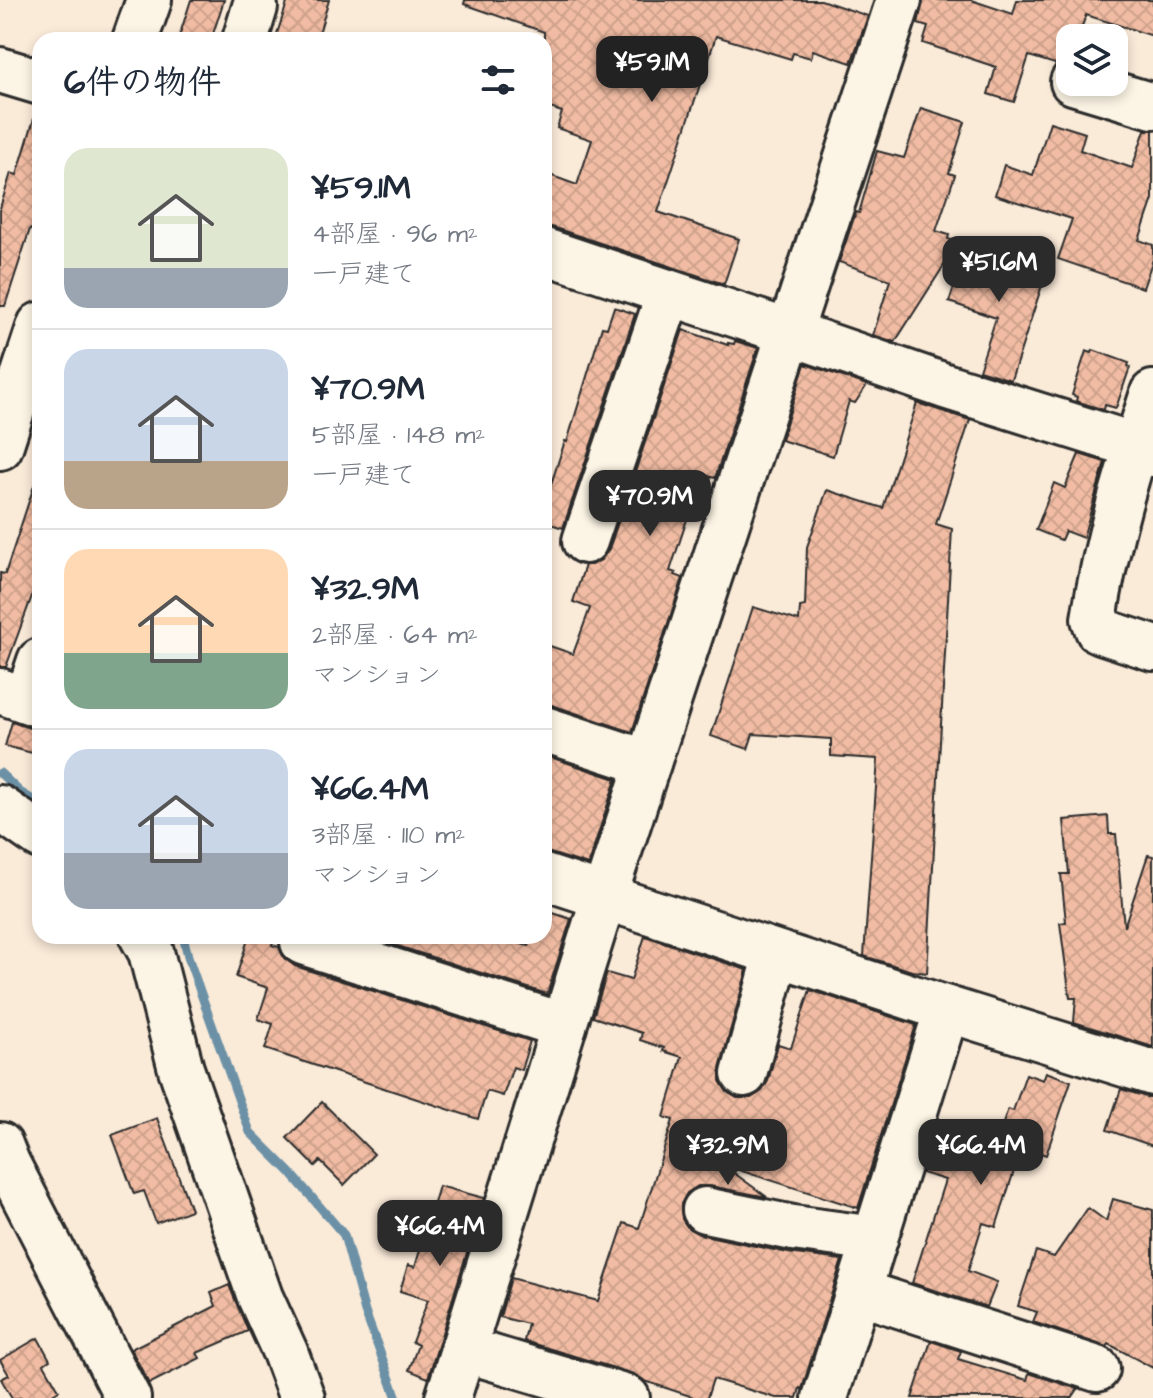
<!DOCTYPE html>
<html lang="ja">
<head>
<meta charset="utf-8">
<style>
  :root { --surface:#fff; --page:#f2f2f3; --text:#1f2937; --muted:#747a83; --line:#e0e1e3; --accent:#2b2b2b }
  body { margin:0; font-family:"Architects Daughter","Klee One",sans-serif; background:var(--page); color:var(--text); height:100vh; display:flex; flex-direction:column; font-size:30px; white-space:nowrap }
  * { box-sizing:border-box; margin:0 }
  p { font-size:26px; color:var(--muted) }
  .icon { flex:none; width:44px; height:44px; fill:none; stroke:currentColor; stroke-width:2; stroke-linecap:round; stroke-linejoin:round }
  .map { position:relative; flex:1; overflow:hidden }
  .side { position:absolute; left:32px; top:32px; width:520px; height:912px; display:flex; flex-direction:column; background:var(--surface); border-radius:24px; box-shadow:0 4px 12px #0003 }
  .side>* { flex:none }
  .tools { position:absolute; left:1056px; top:24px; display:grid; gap:16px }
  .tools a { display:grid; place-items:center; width:72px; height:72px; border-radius:16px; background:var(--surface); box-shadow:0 4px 12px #0003; font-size:40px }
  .price { position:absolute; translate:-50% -68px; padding:0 18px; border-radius:16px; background:var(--accent); color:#fff; font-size:26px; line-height:52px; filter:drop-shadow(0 2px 4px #0008) }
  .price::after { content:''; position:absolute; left:50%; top:48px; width:24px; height:18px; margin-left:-12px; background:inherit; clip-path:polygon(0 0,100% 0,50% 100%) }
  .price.on { background:#222; color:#fff }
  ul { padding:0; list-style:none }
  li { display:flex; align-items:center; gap:24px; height:200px; padding:0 32px }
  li+li { border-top:2px solid var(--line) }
  li span { display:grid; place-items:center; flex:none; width:224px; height:160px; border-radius:24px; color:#555 }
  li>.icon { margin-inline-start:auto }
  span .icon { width:96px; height:96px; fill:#fffc; stroke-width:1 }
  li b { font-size:34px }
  h2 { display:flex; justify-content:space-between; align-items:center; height:96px; padding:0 32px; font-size:34px }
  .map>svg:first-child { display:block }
</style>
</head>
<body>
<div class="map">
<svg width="1153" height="1398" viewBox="0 0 1153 1398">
  <defs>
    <pattern id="building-cross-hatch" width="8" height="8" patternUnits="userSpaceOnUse" patternTransform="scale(2)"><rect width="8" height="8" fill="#f1bca3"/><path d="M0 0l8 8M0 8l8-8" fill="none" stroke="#cfa28c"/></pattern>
  </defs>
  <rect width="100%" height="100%" fill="#faead8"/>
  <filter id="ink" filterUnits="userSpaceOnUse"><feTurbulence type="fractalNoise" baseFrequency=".0125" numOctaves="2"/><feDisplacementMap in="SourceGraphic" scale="16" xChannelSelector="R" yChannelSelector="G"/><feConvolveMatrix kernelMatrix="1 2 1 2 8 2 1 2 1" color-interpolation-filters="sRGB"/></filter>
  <g filter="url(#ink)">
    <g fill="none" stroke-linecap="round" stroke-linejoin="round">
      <g stroke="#6c91a6" stroke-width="9">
        <path d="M0,773L20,792L40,804"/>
        <path d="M183,936L189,960L250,1132L290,1172L344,1235L365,1312L397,1398"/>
      </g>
    </g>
    <g fill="url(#building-cross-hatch)" stroke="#2b2b2b" stroke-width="2">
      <path d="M191,0H224L211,40H178Z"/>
      <path d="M288,0H329L317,40H275Z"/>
      <path d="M465,0H821L868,16L851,63L813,50L811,58L793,53L791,59L716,36L658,212L739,239L724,284L552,227H544V173L577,185L592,140L557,128L562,112L544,106V32L464,4Z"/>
      <path d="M923,0H971L1013,14L1017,0H1153V36L1086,15L1078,38H1070V58L1055,64L1029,56L1014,102L988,94L996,67L923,43L928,27L918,24Z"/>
      <path d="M921,108L965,122L949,173L955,175L936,231L949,235L948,239L959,242L895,342L873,335L890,280L839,262L856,212L859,213L877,151L904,158Z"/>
      <path d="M34,119L40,120V211L34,230L30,229L5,306H0V208L11,173L17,175Z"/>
      <path d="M1050,122L1085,133L1080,150L1132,168L1145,130H1153V199L1139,240L1153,245V259L1143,288L1058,259L1072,219L995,195L1004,165L1033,175Z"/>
      <path d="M968,245L1046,273L1011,380L979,370L996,318L949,302Z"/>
      <path d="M614,307L635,314L563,528L544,522V506L565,441L567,442L602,327L607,328Z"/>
      <path d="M683,330L728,345V343L734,344L735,341L758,348L715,478L708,476L707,482L700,480L670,571L676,573L675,575L683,578L632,732L552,705H544V644L573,654L590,608L573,602L585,565H591L601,560L609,549Z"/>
      <path d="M1093,350L1129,363L1128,366L1130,367L1116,408L1105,405L1104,410L1076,401L1077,397L1072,395L1086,351L1092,353Z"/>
      <path d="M805,364L867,385L855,403L849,401L833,456L781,440Z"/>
      <path d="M917,403L970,420L936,524L952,529L927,973L912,971L864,956L878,759L831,756V739L753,734L748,749L711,736L753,607L799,621L800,607L805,606L807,547L827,490L883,508Z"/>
      <path d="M1079,454L1105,462L1083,538L1065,531L1061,540L1036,530L1054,483L1065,488Z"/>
      <path d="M35,483L40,484V574L6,667H0V573L5,574Z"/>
      <path d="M12,722L32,729H40V755L5,746Z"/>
      <path d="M550,757L616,779L588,865L544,851V777Z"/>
      <path d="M1108,816L1109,834H1116L1124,927L1148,855L1153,856V1047L1074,1022L1076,998H1070L1060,923L1066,922L1061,874H1069L1064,820Z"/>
      <path d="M544,910L571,919L547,994L382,941L384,936H491L529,946L533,936H544Z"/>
      <path d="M249,936H275L272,945L279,947L284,958L295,966L530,1041L521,1070L513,1067L503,1096L487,1091L478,1119L265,1049L273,1024L258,1019L268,988L236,977Z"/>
      <path d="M645,936L747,970L720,1068V1081L727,1092L737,1098H751L762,1091L768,1081L778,1044L791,1048L810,990L916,1025L858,1208L723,1165L767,1197L710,1186H698L687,1193L681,1204L682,1219L688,1228L699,1234L788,1253L842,1260L802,1389L800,1388L797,1398H776L713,1379L707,1398H696L645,1381L634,1374L524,1341L528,1324L500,1317L511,1278L598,1301L624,1223L639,1228L673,1120L664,1117L682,1057L663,1051L664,1048L640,1040L642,1033L593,1017L607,973L631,980Z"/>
      <path d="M1046,1072L1071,1081L1046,1155L1022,1146L996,1227L983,1223L968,1271L997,1282L987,1307L912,1283L945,1180L922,1173L936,1127L995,1146L1008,1109L1013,1111L1026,1074L1043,1080Z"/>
      <path d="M1121,1089L1146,1097H1153V1146L1107,1130Z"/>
      <path d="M322,1102L374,1154L344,1185L320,1161L315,1166L287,1138Z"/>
      <path d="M157,1118L191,1210L156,1223L144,1191L134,1194L112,1135Z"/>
      <path d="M439,1186L484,1198L428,1378L409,1370L418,1345L412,1342L428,1300L400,1291L408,1265L415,1267Z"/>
      <path d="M1113,1199L1153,1210V1368L1109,1344L1107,1347L1033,1322L1037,1312L1018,1306L1036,1251L1054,1257L1088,1208L1106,1221Z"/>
      <path d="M229,1285L248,1331L197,1353L200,1358L149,1384L131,1349L216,1306L211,1293Z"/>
      <path d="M38,1338L50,1360L44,1364L59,1390L46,1398H12L1,1379L9,1375L0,1360Z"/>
      <path d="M931,1341L961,1351L958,1359L1027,1380L1029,1373L1078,1389L1072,1398H912Z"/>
    </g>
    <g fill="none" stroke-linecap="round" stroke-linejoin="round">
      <defs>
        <g id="minor">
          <path d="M135,40L149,0"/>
          <path d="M245,40L255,7"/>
          <path d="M0,70L40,82"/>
          <path d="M1073,82L1153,106"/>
          <path d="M544,251L788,332L945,386L1136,446L1153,454"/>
          <path d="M1153,393C1129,467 1106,542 1094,619L1098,630L1153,648"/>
          <path d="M0,447L40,325"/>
          <path d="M585,541L669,293"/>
          <path d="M0,691L40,705"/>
          <path d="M27,700L40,661"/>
          <path d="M544,729L648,763"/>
          <path d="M0,808L40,836"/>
          <path d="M544,877L947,1009L1153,1073"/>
          <path d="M142,936L151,952L181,1069L260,1297L285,1352L302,1398"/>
          <path d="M303,942L564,1026"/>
          <path d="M744,1074L777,954"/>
          <path d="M0,1145L7,1163L128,1398"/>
          <path d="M705,1210L793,1228L875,1239"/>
          <path d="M859,1292L1097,1369"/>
          <path d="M463,1349L627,1398"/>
          <path d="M448,1398L604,897L899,0"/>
          <path d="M825,1398L947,1009"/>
        </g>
      </defs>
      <use href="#minor" stroke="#2b2b2b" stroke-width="50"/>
      <use href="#minor" stroke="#fcf5e5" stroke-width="44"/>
    </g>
  </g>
</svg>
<div class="tools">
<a><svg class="icon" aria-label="layers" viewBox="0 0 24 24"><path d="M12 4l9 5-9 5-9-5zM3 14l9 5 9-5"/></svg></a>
</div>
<b class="price on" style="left:652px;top:104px">¥59.1M</b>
<b class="price" style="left:999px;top:304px">¥51.6M</b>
<b class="price" style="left:650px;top:538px">¥70.9M</b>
<b class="price" style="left:728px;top:1187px">¥32.9M</b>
<b class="price" style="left:981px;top:1187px">¥66.4M</b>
<b class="price" style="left:440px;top:1268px">¥66.4M</b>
<section class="side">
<h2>6件の物件<svg class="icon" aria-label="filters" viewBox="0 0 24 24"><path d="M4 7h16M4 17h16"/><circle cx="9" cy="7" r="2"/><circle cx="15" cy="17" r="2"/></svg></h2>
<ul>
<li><span style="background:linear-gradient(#dfe7d0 75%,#9aa5b1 0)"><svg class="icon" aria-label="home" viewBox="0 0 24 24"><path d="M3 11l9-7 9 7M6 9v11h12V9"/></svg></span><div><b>¥59.1M</b><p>4部屋 · 96 m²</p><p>一戸建て</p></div></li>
<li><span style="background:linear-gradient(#c9d6e8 70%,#b9a48a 0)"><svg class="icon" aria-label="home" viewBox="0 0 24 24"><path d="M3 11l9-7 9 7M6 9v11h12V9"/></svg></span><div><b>¥70.9M</b><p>5部屋 · 148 m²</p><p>一戸建て</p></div></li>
<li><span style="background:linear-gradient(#ffd9b3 65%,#7fa58c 0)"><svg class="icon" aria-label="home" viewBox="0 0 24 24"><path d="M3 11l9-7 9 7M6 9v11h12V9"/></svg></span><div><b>¥32.9M</b><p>2部屋 · 64 m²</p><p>マンション</p></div></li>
<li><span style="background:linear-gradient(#c9d6e8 65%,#9aa5b1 0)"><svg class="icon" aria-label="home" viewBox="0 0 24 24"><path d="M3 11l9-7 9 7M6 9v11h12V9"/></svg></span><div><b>¥66.4M</b><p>3部屋 · 110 m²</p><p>マンション</p></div></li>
</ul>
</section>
</div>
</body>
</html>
